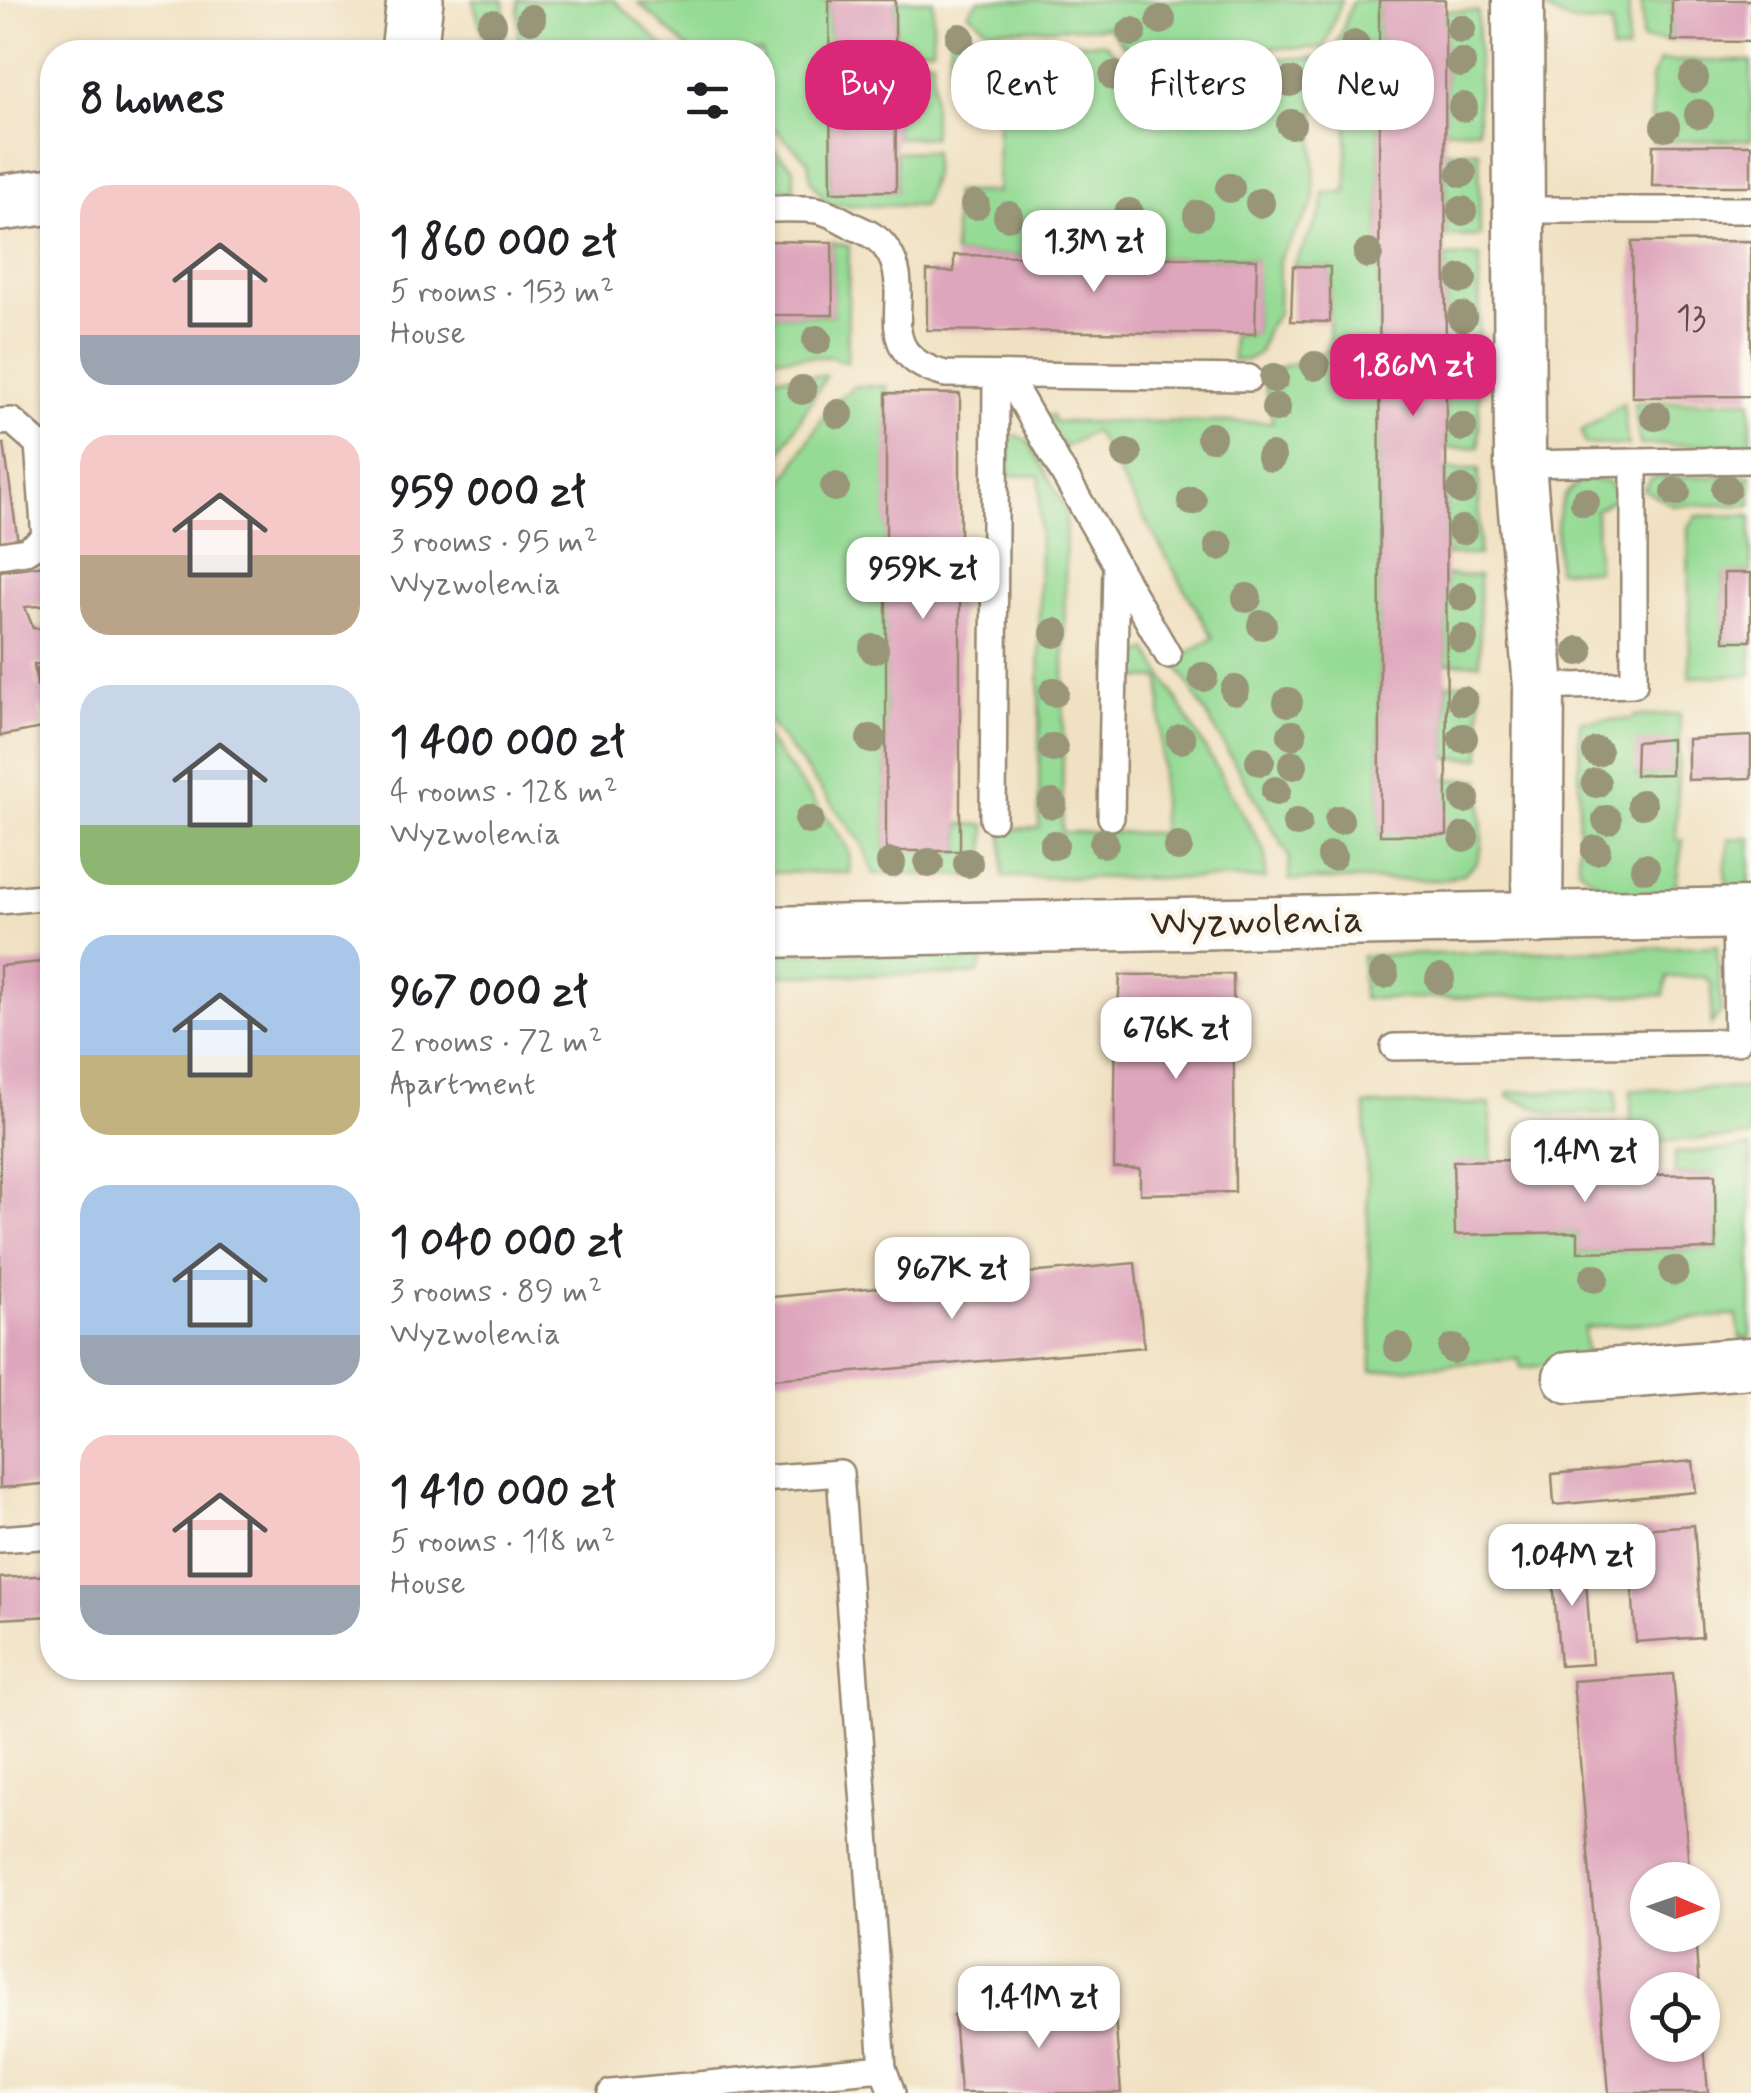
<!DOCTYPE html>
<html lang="en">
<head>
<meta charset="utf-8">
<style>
  :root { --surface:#fff; --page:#f6f6f6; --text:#202124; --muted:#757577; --accent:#db2777 }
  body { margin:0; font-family:Mynerve,sans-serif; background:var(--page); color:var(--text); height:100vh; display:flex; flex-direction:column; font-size:38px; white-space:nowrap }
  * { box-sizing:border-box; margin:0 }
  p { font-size:32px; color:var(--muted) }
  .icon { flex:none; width:55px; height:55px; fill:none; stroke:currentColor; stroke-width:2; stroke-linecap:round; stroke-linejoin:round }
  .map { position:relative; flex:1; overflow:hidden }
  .sheet { position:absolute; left:40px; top:40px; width:735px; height:1640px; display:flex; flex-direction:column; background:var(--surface); border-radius:40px; box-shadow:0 2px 8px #0004 }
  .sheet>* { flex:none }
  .banner { position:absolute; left:805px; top:40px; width:795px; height:90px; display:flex; gap:20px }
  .needle { width:65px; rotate:92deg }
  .controls { position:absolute; left:1630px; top:1862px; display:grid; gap:20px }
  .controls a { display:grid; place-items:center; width:90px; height:90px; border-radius:50%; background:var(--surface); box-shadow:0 2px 8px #0004; font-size:50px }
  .price { position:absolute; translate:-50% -85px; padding:0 22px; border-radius:20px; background:#fff; color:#222; font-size:32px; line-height:65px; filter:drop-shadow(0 2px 5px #0008) }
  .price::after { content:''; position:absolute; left:50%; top:60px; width:30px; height:22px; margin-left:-15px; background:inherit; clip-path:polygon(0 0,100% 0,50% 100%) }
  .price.active { background:var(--accent); color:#fff }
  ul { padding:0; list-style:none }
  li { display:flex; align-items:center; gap:30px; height:250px; padding:0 40px }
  li span { display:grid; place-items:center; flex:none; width:280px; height:200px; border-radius:30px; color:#555 }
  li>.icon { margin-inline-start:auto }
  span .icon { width:120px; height:120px; fill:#fffc; stroke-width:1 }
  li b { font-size:42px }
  h2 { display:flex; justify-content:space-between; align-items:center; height:120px; padding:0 40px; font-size:42px }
  .pill { padding:0 35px; border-radius:40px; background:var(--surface); box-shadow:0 2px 8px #0004; font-size:35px; line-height:90px }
  .pill.active { background:var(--accent); color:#fff }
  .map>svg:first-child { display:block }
</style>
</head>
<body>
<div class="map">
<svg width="1751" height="2093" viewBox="0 0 1751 2093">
  <rect width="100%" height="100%" fill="#fbf7ec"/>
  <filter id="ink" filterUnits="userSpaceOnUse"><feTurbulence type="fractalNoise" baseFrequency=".01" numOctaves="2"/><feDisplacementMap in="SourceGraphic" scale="20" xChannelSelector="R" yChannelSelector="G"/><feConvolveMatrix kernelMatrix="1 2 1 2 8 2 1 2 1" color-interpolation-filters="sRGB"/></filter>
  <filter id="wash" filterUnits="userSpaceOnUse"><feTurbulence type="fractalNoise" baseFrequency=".0048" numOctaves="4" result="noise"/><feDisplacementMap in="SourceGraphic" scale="40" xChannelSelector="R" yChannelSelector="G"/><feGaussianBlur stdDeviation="2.25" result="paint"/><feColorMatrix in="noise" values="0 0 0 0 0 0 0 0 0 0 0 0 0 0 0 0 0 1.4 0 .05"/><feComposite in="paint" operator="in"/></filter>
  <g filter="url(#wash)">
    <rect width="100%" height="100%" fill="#f0e1c2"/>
    <g fill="#95db95" stroke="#68825a" stroke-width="2.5" fill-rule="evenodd">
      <path d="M473,0H504V52H488Z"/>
      <path d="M518,0H614L670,52H518Z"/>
      <path d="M767,0H829L831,191H896V152L933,151V174L923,206L829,205L811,181L808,161L763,118L762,52H692L639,3L766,6Z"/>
      <path d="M895,0H933V48L896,47Z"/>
      <path d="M979,0H1342L1324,48L1126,47L1108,27L988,29L968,12Z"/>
      <path d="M1353,0H1379L1380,834L1447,779L1481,780L1482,846L1476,863L1463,874L1441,880H1289V856L1175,661L1213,638L1094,431L1065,447L1045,428L1044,416L1052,415L1054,422H1273L1266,391V373L1329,350L1330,268L1293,266L1322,211L1324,193L1347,192V108L1341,58H1332Z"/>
      <path d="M1538,0H1629L1627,52L1611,51L1612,24L1574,23L1538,7Z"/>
      <path d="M1642,0H1672V41L1642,40Z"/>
      <path d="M1445,11H1478V129L1445,130Z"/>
      <path d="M958,21L981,42L1105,43L1121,59L1194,58V74H1206V59L1315,58L1314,203L1279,259L1278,314L1267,328L1259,353L1246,360L1233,361L1232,335L1255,334L1256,259L954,255V192H997L999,48H961L960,98H949L950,33Z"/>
      <path d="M895,59H933V137L896,138Z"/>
      <path d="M1660,61H1751V140L1652,141L1651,78Z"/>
      <path d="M762,139L794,168V190L774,189L775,160L763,159Z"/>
      <path d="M1446,151H1479L1480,236L1446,237Z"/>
      <path d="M832,242L849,246L847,363L831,357H763V315H833Z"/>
      <path d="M1480,256L1479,343L1446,342V257Z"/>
      <path d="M1479,361V447L1446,448V362Z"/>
      <path d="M763,376H826L763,482L762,376Z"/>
      <path d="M855,386H887L886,850L960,851L961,824L986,825L985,876L874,874L862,843L763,714L762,517L831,404Z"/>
      <path d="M1751,400V445H1640L1634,403Z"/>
      <path d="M1623,403L1628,446L1585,444L1581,433L1586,428Z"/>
      <path d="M1017,435L1028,441L1066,509L1062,832L1161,833V679L1128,678V661L1148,650L1265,852L1266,879L1003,877V835L1006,829L1039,828L1040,476L1008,475L1009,440Z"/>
      <rect x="1446" y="469" width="33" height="86"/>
      <path d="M1751,476V505H1673L1643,489L1652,478L1660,477Z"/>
      <path d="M1587,479L1608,482L1619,496L1596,510L1597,570H1557C1558,536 1548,493 1587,479Z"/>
      <path d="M1751,515V573L1724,574V641H1751V675L1690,677L1688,527L1697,516Z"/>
      <path d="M1446,575L1479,576L1480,663H1446Z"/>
      <path d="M1447,683H1480L1481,758H1447Z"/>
      <path d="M1680,714L1676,840H1683L1674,895C1631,896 1610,900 1578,867L1580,721L1633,719L1635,716ZM1670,740L1671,773L1636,775Z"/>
      <path d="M763,734L844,841L849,852L850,873L763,872Z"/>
      <path d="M1751,838L1749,888L1729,889L1725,874L1729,839Z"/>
      <path d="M1717,946L1721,1012L1711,1025L1712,985L1705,977H1667L1664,995L1363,999L1362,956Z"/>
      <path d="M762,953H977L983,962L978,973L965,975H763Z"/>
      <path d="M1751,1088V1137L1656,1141L1631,1125V1090Z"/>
      <path d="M1616,1090V1113L1553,1114L1508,1096L1509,1092Z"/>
      <path d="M1490,1104L1492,1160L1455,1234L1578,1232L1579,1252L1716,1249L1715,1174H1675V1153L1751,1148V1338L1740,1339L1737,1315L1584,1328L1586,1360L1521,1368L1519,1359L1372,1371L1365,1105Z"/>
      <path d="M1554,1126H1615V1175L1580,1176L1579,1159H1555Z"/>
    </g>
    <g id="blocks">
      <g fill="#dea6bc">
        <path d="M829,0H895L896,191L831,192Z"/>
        <path d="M1379,0H1445L1447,835H1380Z"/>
        <path d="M1672,0H1751V42L1672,41Z"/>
        <path d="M1653,145H1751V186H1652Z"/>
        <path d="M762,241L832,242L833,315H762Z"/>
        <path d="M1751,241V396L1632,397V242Z"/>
        <path d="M954,255L1257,259L1255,334L927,330V271L954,272Z"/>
        <path d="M1293,266L1330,267V322L1291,321Z"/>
        <path d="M886,393L960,394V851H886Z"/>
        <path d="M0,444H4L18,542L0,545Z"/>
        <path d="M52,564V605L25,607L33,628L49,629L47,664H34L37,686H52V705L39,706L42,728L0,736V571Z"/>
        <rect x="1724" y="573" width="27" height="68"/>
        <path d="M37,668H52V684H38Z"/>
        <path d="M1751,736V778L1688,780V739Z"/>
        <path d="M1671,739V774L1635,775L1636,742Z"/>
        <path d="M52,961V1483L0,1488V966Z"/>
        <path d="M1233,974L1235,1192L1140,1194V1169L1114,1168L1116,1014L1118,1012L1120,975Z"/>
        <path d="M1580,1159V1176L1715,1174L1716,1249L1578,1252V1232L1455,1235L1453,1161Z"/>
        <path d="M1135,1263L1144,1347L762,1380V1298Z"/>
        <path d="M1693,1461L1696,1492L1554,1505L1552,1474Z"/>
        <path d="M1694,1525L1702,1637L1636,1642L1628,1530Z"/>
        <path d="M1584,1552L1592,1664L1560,1666L1551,1554Z"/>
        <path d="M52,1575V1616L0,1619V1578Z"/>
        <path d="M1673,1674L1690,1880H1648V1935H1695L1699,1990H1648V2045H1704L1708,2093H1609L1573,1681Z"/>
        <path d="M1114,2002L1121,2093H960L954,2015Z"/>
      </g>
    </g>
  </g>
  <g filter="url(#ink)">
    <use href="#blocks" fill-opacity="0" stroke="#968670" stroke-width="2.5"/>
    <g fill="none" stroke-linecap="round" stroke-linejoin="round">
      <defs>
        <g id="service">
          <path d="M762,209C780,209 800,208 817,210C829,212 842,220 853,226C864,231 877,236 885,247C921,292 862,352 945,374L1249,378"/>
          <path d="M1519,210H1751"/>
          <path d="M1007,375L1168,655"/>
          <path d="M0,422L12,421L38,444L45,539L26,551L0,555"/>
          <path d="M1520,464L1751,460"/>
          <path d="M1539,687L1634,684V463"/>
          <path d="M1111,817L1116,566"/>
          <path d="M993,819L996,375"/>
          <path d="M0,901L52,896"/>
          <path d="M1394,1047L1737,1042L1735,913"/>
          <path d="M0,1539L52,1535"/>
          <path d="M883,2068L892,2093"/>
          <path d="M611,2093L883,2068L840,1473L762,1479"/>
        </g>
        <g id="minor">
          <path d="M1518,0L1520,464L1539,687L1537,918"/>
          <path d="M762,932L1751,913"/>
          <path d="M1569,1377L1751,1363"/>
        </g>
        <g id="tertiary">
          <path d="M409,52L415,0"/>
          <path d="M0,203L52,196"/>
        </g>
      </defs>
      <use href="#service" stroke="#968670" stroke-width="30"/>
      <use href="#minor" stroke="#968670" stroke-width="55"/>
      <use href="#tertiary" stroke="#968670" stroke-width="60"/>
      <use href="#service" stroke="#fff" stroke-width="25"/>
      <use href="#minor" stroke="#fff" stroke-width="50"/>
      <use href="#tertiary" stroke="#fff" stroke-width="55"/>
    </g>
    <g fill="#999578">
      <circle cx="531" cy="19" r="15"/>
      <circle cx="1161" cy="20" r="15"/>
      <circle cx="492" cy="24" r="15"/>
      <circle cx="1461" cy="29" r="15"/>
      <circle cx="1132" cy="32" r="15"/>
      <circle cx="960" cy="38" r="15"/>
      <circle cx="1355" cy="45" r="15"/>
      <circle cx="1461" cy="63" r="15"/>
      <circle cx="1114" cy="76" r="15"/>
      <circle cx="1694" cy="78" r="15"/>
      <circle cx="1290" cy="82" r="15"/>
      <circle cx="1463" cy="107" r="15"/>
      <circle cx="1699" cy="114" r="15"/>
      <circle cx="1291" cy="124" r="15"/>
      <circle cx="1665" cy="126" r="15"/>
      <circle cx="1462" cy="173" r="15"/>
      <circle cx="1230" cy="188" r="15"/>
      <circle cx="1260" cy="203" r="15"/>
      <circle cx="975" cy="205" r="15"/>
      <circle cx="1462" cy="211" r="15"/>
      <circle cx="1129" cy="213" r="15"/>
      <circle cx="1198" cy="215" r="15"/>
      <circle cx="1008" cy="216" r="15"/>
      <circle cx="1368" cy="254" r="15"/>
      <circle cx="1462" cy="279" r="15"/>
      <circle cx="1462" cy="317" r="15"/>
      <circle cx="817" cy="340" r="15"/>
      <circle cx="1315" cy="366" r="15"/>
      <circle cx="1274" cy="378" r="15"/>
      <circle cx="1462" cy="382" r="15"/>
      <circle cx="802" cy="390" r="15"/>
      <circle cx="1276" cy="408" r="15"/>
      <circle cx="839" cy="414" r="15"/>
      <circle cx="1655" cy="416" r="15"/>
      <circle cx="1462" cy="427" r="15"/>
      <circle cx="1211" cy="437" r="15"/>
      <circle cx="1127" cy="454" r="15"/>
      <circle cx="1271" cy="457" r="15"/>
      <circle cx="835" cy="487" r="15"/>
      <circle cx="1726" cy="489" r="15"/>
      <circle cx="1462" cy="490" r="15"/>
      <circle cx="1676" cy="492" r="15"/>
      <circle cx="1192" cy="501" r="15"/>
      <circle cx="1585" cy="502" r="15"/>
      <circle cx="1462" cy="530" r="15"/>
      <circle cx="1219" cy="546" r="15"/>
      <circle cx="1463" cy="597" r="15"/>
      <circle cx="1247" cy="598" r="15"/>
      <circle cx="1262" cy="625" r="15"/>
      <circle cx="1055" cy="633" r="15"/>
      <circle cx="1463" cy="639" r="15"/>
      <circle cx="874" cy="649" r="15"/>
      <circle cx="1579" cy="651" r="15"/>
      <circle cx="1203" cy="677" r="15"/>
      <circle cx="1235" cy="690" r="15"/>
      <circle cx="1054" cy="692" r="15"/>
      <circle cx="1463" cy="701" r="15"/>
      <circle cx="1288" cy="702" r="15"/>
      <circle cx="1292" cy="735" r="15"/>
      <circle cx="1463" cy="738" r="15"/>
      <circle cx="871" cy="739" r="15"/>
      <circle cx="1181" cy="739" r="15"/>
      <circle cx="1053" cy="748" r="15"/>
      <circle cx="1597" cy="752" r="15"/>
      <circle cx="1260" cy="761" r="15"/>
      <circle cx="1293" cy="765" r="15"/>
      <circle cx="1596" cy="783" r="15"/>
      <circle cx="1276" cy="791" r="15"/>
      <circle cx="1465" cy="799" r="15"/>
      <circle cx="1052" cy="804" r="15"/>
      <circle cx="1642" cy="804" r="15"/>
      <circle cx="809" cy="820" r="15"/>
      <circle cx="1339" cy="820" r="15"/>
      <circle cx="1607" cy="820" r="15"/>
      <circle cx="1297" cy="823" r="15"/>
      <circle cx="1464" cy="837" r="15"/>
      <circle cx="1104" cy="843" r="15"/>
      <circle cx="1054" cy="845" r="15"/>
      <circle cx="1178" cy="847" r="15"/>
      <circle cx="1596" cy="850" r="15"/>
      <circle cx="1332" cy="856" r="15"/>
      <circle cx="891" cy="863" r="15"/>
      <circle cx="929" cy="863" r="15"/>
      <circle cx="968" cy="863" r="15"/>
      <circle cx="1645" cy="868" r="15"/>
      <circle cx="1384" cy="974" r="15"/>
      <circle cx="1440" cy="979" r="15"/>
      <circle cx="1674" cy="1271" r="15"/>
      <circle cx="1594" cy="1278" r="15"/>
      <circle cx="1398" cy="1347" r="15"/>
      <circle cx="1453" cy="1349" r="15"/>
    </g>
  </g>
  <g text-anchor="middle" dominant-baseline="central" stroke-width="9" stroke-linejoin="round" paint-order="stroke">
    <g font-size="35" fill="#644946">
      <text x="1691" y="319">13</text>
    </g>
    <g font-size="40" fill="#3b2a1e" stroke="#fbf7ec">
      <text transform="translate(1257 922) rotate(-1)">Wyzwolenia</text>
    </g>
  </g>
</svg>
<div class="controls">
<a><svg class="needle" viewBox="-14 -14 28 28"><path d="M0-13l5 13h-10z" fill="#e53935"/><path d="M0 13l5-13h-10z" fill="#757577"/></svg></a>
<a><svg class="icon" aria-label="locate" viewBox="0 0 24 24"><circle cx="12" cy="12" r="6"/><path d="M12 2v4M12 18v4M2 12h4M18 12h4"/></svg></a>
</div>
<b class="price" style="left:1094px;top:295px">1.3M zł</b>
<b class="price active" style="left:1413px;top:419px">1.86M zł</b>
<b class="price" style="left:923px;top:622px">959K zł</b>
<b class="price" style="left:1176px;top:1082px">676K zł</b>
<b class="price" style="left:1585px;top:1205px">1.4M zł</b>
<b class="price" style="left:952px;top:1322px">967K zł</b>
<b class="price" style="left:1572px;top:1609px">1.04M zł</b>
<b class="price" style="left:1039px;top:2051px">1.41M zł</b>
<div class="banner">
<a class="pill active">Buy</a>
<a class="pill">Rent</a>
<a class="pill">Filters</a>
<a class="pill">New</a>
</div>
<section class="sheet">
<h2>8 homes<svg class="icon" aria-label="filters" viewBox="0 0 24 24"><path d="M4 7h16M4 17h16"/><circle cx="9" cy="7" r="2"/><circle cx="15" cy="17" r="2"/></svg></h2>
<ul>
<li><span style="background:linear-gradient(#f6c9c9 75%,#9aa5b1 0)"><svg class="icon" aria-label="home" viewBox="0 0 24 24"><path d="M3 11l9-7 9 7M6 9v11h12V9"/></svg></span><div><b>1 860 000 zł</b><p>5 rooms · 153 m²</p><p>House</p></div></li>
<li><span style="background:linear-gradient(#f6c9c9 60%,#b9a48a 0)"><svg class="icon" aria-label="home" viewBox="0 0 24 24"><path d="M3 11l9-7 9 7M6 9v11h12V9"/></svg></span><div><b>959 000 zł</b><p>3 rooms · 95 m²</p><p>Wyzwolenia</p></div></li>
<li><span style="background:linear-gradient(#c9d6e8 70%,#8fb573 0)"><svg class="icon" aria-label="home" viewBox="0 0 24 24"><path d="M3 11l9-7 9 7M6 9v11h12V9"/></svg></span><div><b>1 400 000 zł</b><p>4 rooms · 128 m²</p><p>Wyzwolenia</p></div></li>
<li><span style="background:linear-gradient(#a9c7e8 60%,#c2b280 0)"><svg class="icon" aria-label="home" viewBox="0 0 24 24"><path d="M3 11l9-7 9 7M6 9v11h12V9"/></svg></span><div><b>967 000 zł</b><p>2 rooms · 72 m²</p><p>Apartment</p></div></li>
<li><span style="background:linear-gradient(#a9c7e8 75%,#9aa5b1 0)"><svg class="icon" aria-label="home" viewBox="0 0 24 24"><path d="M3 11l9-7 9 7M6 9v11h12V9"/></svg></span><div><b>1 040 000 zł</b><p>3 rooms · 89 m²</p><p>Wyzwolenia</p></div></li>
<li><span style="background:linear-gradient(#f6c9c9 75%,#9aa5b1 0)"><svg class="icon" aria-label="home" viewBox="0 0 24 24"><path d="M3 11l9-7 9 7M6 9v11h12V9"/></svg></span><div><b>1 410 000 zł</b><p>5 rooms · 118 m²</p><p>House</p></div></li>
</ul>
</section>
</div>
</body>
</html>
